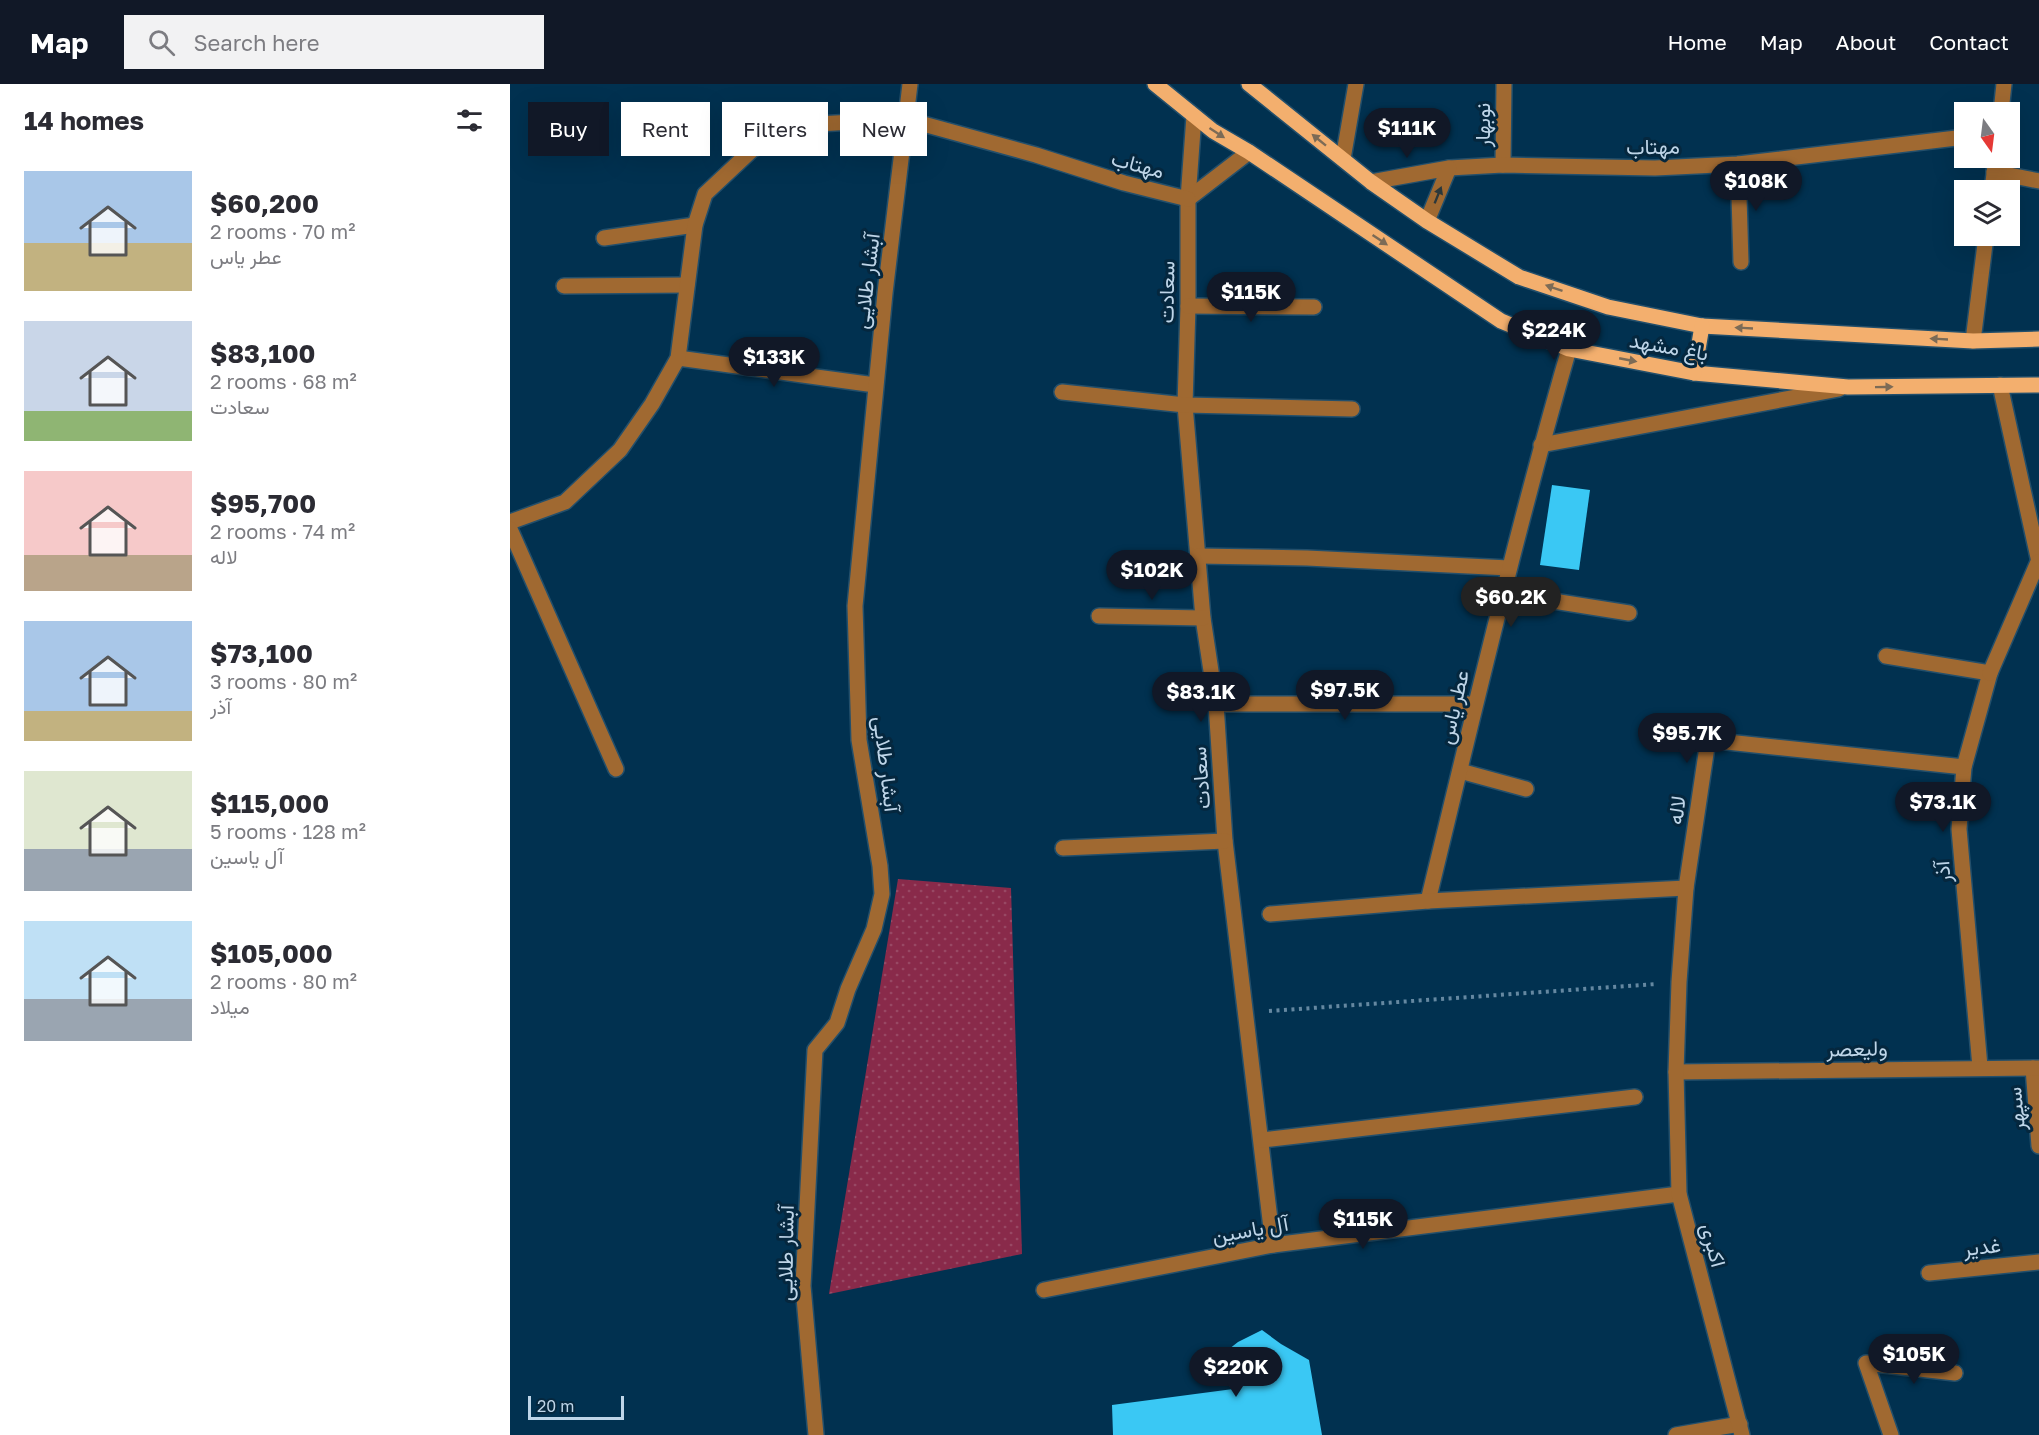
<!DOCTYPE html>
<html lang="en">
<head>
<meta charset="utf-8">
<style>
  :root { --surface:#fff; --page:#f2f2f3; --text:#2b2b33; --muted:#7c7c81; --accent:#111827 }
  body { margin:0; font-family:"Golos Text",Vazirmatn,sans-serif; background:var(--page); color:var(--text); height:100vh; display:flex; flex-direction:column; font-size:22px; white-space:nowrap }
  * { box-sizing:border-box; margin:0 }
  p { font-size:20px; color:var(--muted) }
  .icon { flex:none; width:33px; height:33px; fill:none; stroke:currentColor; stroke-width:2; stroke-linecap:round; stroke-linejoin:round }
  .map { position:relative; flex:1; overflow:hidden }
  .panel { display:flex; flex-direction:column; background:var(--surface); width:510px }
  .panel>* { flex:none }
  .guide { position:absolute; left:18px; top:18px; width:570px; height:54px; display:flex; gap:12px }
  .needle { width:39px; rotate:166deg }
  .controls { position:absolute; left:1444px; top:18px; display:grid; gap:12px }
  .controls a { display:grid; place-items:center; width:66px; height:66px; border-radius:0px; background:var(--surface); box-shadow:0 6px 24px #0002; font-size:30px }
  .scale { position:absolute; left:18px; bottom:15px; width:96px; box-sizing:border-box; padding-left:6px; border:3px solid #bed5e8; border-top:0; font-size:16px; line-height:21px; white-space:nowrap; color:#bed5e8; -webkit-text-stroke:4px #05273e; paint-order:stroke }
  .price { position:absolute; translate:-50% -51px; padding:0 14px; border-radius:21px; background:var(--accent); color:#fff; font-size:20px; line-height:39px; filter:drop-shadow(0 2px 3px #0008) }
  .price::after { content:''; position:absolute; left:50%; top:36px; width:18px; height:14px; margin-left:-9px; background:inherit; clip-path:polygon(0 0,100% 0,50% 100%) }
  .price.current { background:#222; color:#fff }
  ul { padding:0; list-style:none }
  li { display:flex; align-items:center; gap:18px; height:150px; padding:0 24px }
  li span { display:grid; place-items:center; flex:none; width:168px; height:120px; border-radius:0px; color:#555 }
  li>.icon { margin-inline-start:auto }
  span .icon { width:72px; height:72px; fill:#fffc; stroke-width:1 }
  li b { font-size:26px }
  h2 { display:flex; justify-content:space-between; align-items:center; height:72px; padding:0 24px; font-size:26px }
  .pill { padding:0 21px; border-radius:0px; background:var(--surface); box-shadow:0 6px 24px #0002; font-size:21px; line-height:54px }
  .pill.current { background:var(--accent); color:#fff }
  header { display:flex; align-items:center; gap:36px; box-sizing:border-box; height:84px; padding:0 30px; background:var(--accent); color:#fff }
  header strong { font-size:28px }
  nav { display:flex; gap:33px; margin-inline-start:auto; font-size:21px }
  .search { width:420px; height:54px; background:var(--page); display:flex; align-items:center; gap:15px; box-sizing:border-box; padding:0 21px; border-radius:0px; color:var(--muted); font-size:22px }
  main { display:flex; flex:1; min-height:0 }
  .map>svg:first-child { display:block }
</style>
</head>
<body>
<header>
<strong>Map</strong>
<div class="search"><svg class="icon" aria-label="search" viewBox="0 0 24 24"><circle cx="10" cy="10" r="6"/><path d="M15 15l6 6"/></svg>Search here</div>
<nav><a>Home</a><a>Map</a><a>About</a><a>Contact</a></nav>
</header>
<main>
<section class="panel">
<h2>14 homes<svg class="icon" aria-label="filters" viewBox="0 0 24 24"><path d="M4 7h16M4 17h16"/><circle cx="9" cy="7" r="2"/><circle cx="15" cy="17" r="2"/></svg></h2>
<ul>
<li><span style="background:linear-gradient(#a9c7e8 60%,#c2b280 0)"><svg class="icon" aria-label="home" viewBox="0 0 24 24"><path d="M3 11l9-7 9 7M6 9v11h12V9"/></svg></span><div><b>$60,200</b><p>2 rooms · 70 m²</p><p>عطر یاس</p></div></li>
<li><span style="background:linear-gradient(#c9d6e8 75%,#8fb573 0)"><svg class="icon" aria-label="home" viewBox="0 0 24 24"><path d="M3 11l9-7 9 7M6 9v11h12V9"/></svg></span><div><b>$83,100</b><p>2 rooms · 68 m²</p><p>سعادت</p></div></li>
<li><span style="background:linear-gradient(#f6c9c9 70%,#b9a48a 0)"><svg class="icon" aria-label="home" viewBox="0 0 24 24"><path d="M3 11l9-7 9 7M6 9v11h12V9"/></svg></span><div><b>$95,700</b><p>2 rooms · 74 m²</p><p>لاله</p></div></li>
<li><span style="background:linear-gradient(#a9c7e8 75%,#c2b280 0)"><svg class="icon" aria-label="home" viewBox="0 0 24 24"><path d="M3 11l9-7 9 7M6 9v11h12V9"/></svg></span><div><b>$73,100</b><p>3 rooms · 80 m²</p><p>آذر</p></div></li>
<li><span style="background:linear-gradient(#dfe7d0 65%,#9aa5b1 0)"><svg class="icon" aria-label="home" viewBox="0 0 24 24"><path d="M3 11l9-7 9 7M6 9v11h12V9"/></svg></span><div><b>$115,000</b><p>5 rooms · 128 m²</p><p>آل یاسین</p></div></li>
<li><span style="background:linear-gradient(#bfe0f5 65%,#9aa5b1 0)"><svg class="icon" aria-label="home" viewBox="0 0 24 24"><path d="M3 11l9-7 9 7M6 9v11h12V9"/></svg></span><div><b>$105,000</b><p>2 rooms · 80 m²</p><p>میلاد</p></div></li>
</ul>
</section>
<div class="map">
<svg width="1529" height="1351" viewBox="0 0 1529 1351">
  <defs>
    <pattern id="green-dots" width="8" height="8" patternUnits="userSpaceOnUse" patternTransform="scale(1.5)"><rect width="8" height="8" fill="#892a4a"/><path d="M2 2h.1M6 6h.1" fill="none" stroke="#984864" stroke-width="1.8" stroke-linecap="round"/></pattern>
  </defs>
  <rect width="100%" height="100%" fill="#013150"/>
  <path fill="url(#green-dots)" d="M388,795L501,804L512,1170L319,1210Z"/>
  <g fill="#3ac8f4">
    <path d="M1042,401L1080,406L1069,486L1030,481Z"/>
    <path d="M752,1246L771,1260L799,1276L812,1351H603L602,1321L723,1305L696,1283L728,1258Z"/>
  </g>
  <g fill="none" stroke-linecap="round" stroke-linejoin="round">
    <defs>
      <g id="minor">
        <path d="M1491,28L1494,0"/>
        <path d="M684,32L678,115V222L675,321L693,534L706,620L715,757L763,1161"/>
        <path d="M833,75L846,0"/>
        <path d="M1228,80L1231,178"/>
        <path d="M993,81L994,0"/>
        <path d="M1484,88L1529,97"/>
        <path d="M861,98L939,84L993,81L1145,84L1228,80L1455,53"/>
        <path d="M1482,106L1486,74"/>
        <path d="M678,115L739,68"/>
        <path d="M917,137L939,84"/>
        <path d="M94,154L185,141"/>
        <path d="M54,202L177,201"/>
        <path d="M678,222L804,223"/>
        <path d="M1463,257L1476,152"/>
        <path d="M168,274L365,301"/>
        <path d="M1490,301L1529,478"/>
        <path d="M552,308L675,321L842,325"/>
        <path d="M1031,361L1329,305"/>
        <path d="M0,438L55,418L110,366L142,320L168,274L185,141L195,110L243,65L308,40L395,35L526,71L614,99L678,115"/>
        <path d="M0,445L106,685"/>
        <path d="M689,472L797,474L999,484"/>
        <path d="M992,509L1119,529"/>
        <path d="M589,532L693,534"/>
        <path d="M1376,572L1480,589L1454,683L1449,745L1470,983"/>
        <path d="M1480,589L1528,478"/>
        <path d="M706,620H965"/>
        <path d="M950,687L1016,705"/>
        <path d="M553,764L715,757"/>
        <path d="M918,817C963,632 1006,448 1059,265"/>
        <path d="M760,830L918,817L1176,804"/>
        <path d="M1523,984L1529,1062"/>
        <path d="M1166,988L1529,984"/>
        <path d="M752,1056L1125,1013"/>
        <path d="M1419,1189L1529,1178"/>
        <path d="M534,1206L763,1161L1169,1110"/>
        <path d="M306,1351L293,1202L305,966L327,939L338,905L364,845L372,810L370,782L349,656L345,522L375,209L400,0"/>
        <path d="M1166,1351L1230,1340"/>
        <path d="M1232,1351L1169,1110L1166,988L1169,898L1176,804L1198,656L1454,683"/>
        <path d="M1381,1351L1356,1279L1445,1289"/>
      </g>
      <g id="major">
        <path d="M645,0L703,47L739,68L991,237L1059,265L1184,289L1338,303L1529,301"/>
        <path d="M739,0L861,98L917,137L1009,193L1098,223L1192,242L1463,257L1529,255"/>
        <path d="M1184,289L1192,242"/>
      </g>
    </defs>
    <use href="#minor" stroke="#234f6b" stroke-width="18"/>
    <use href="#major" stroke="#234f6b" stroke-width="18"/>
    <path stroke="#6588a1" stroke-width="4" stroke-dasharray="3 4.5" stroke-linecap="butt" d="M759,927L1146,900"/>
    <use href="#minor" stroke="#a06931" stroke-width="15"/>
    <use href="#major" stroke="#f3af6e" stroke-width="15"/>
  </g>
  <defs><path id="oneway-solid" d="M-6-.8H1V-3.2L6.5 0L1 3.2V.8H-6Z" transform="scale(1.5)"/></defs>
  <g fill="#7c6b56">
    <use href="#oneway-solid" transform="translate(707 49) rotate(33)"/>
    <use href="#oneway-solid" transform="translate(809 56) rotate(-141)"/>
    <use href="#oneway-solid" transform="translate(870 156) rotate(34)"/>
    <use href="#oneway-solid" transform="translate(1044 204) rotate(-161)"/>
    <use href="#oneway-solid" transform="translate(1234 244) rotate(-177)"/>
    <use href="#oneway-solid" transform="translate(1429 255) rotate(-177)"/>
    <use href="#oneway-solid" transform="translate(1118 276) rotate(11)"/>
    <use href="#oneway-solid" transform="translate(1374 303) rotate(-1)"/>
  </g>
  <use fill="#2c383b" href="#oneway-solid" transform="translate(928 111) rotate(-68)"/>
  <g text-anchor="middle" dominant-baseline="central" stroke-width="6" stroke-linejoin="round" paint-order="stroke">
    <g font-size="21" fill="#bed5e8" stroke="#05273e">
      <text transform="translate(972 41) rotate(-90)">نوبهار</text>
      <text transform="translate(1143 62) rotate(-1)">مهتاب</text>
      <text transform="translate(628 80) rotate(15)">مهتاب</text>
      <text transform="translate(356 197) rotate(-83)">آبشار طلایی</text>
      <text transform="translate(656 208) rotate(-89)">سعادت</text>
      <text transform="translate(1159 262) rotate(10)">باغ مشهد</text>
      <text transform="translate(943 623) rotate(-77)">عطر یاس</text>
      <text transform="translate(377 680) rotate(83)">آبشار طلایی</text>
      <text transform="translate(690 694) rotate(-94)">سعادت</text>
      <text transform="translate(1166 726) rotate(-82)">لاله</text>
      <text transform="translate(1432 788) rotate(-95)">آذر</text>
      <text transform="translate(1347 964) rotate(-1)">ولیعصر</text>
      <text transform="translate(1505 1025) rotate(-95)">سپهر</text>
      <text transform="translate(740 1145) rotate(-10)">آل یاسین</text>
      <text transform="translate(1204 1161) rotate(75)">اکبری</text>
      <text transform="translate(1472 1162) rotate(-6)">غدیر</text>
      <text transform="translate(275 1169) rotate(-89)">آبشار طلایی</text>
    </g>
  </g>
</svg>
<div class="controls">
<a><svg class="needle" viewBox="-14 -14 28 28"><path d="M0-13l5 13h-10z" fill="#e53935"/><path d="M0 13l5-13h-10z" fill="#7c7c81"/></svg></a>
<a><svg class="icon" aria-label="layers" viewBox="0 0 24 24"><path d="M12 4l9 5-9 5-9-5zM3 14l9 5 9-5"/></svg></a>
</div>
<div class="scale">20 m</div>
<b class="price" style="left:897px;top:75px">$111K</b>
<b class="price" style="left:1246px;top:128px">$108K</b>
<b class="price" style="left:741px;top:239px">$115K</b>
<b class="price" style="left:1044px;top:277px">$224K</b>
<b class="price" style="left:264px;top:304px">$133K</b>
<b class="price" style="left:642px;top:517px">$102K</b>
<b class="price current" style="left:1001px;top:544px">$60.2K</b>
<b class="price" style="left:835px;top:637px">$97.5K</b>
<b class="price" style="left:691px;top:639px">$83.1K</b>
<b class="price" style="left:1177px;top:680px">$95.7K</b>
<b class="price" style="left:1433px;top:749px">$73.1K</b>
<b class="price" style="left:853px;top:1166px">$115K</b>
<b class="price" style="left:1404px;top:1301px">$105K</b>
<b class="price" style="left:726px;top:1314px">$220K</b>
<div class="guide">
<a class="pill current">Buy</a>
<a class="pill">Rent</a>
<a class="pill">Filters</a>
<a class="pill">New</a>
</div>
</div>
</main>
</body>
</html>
